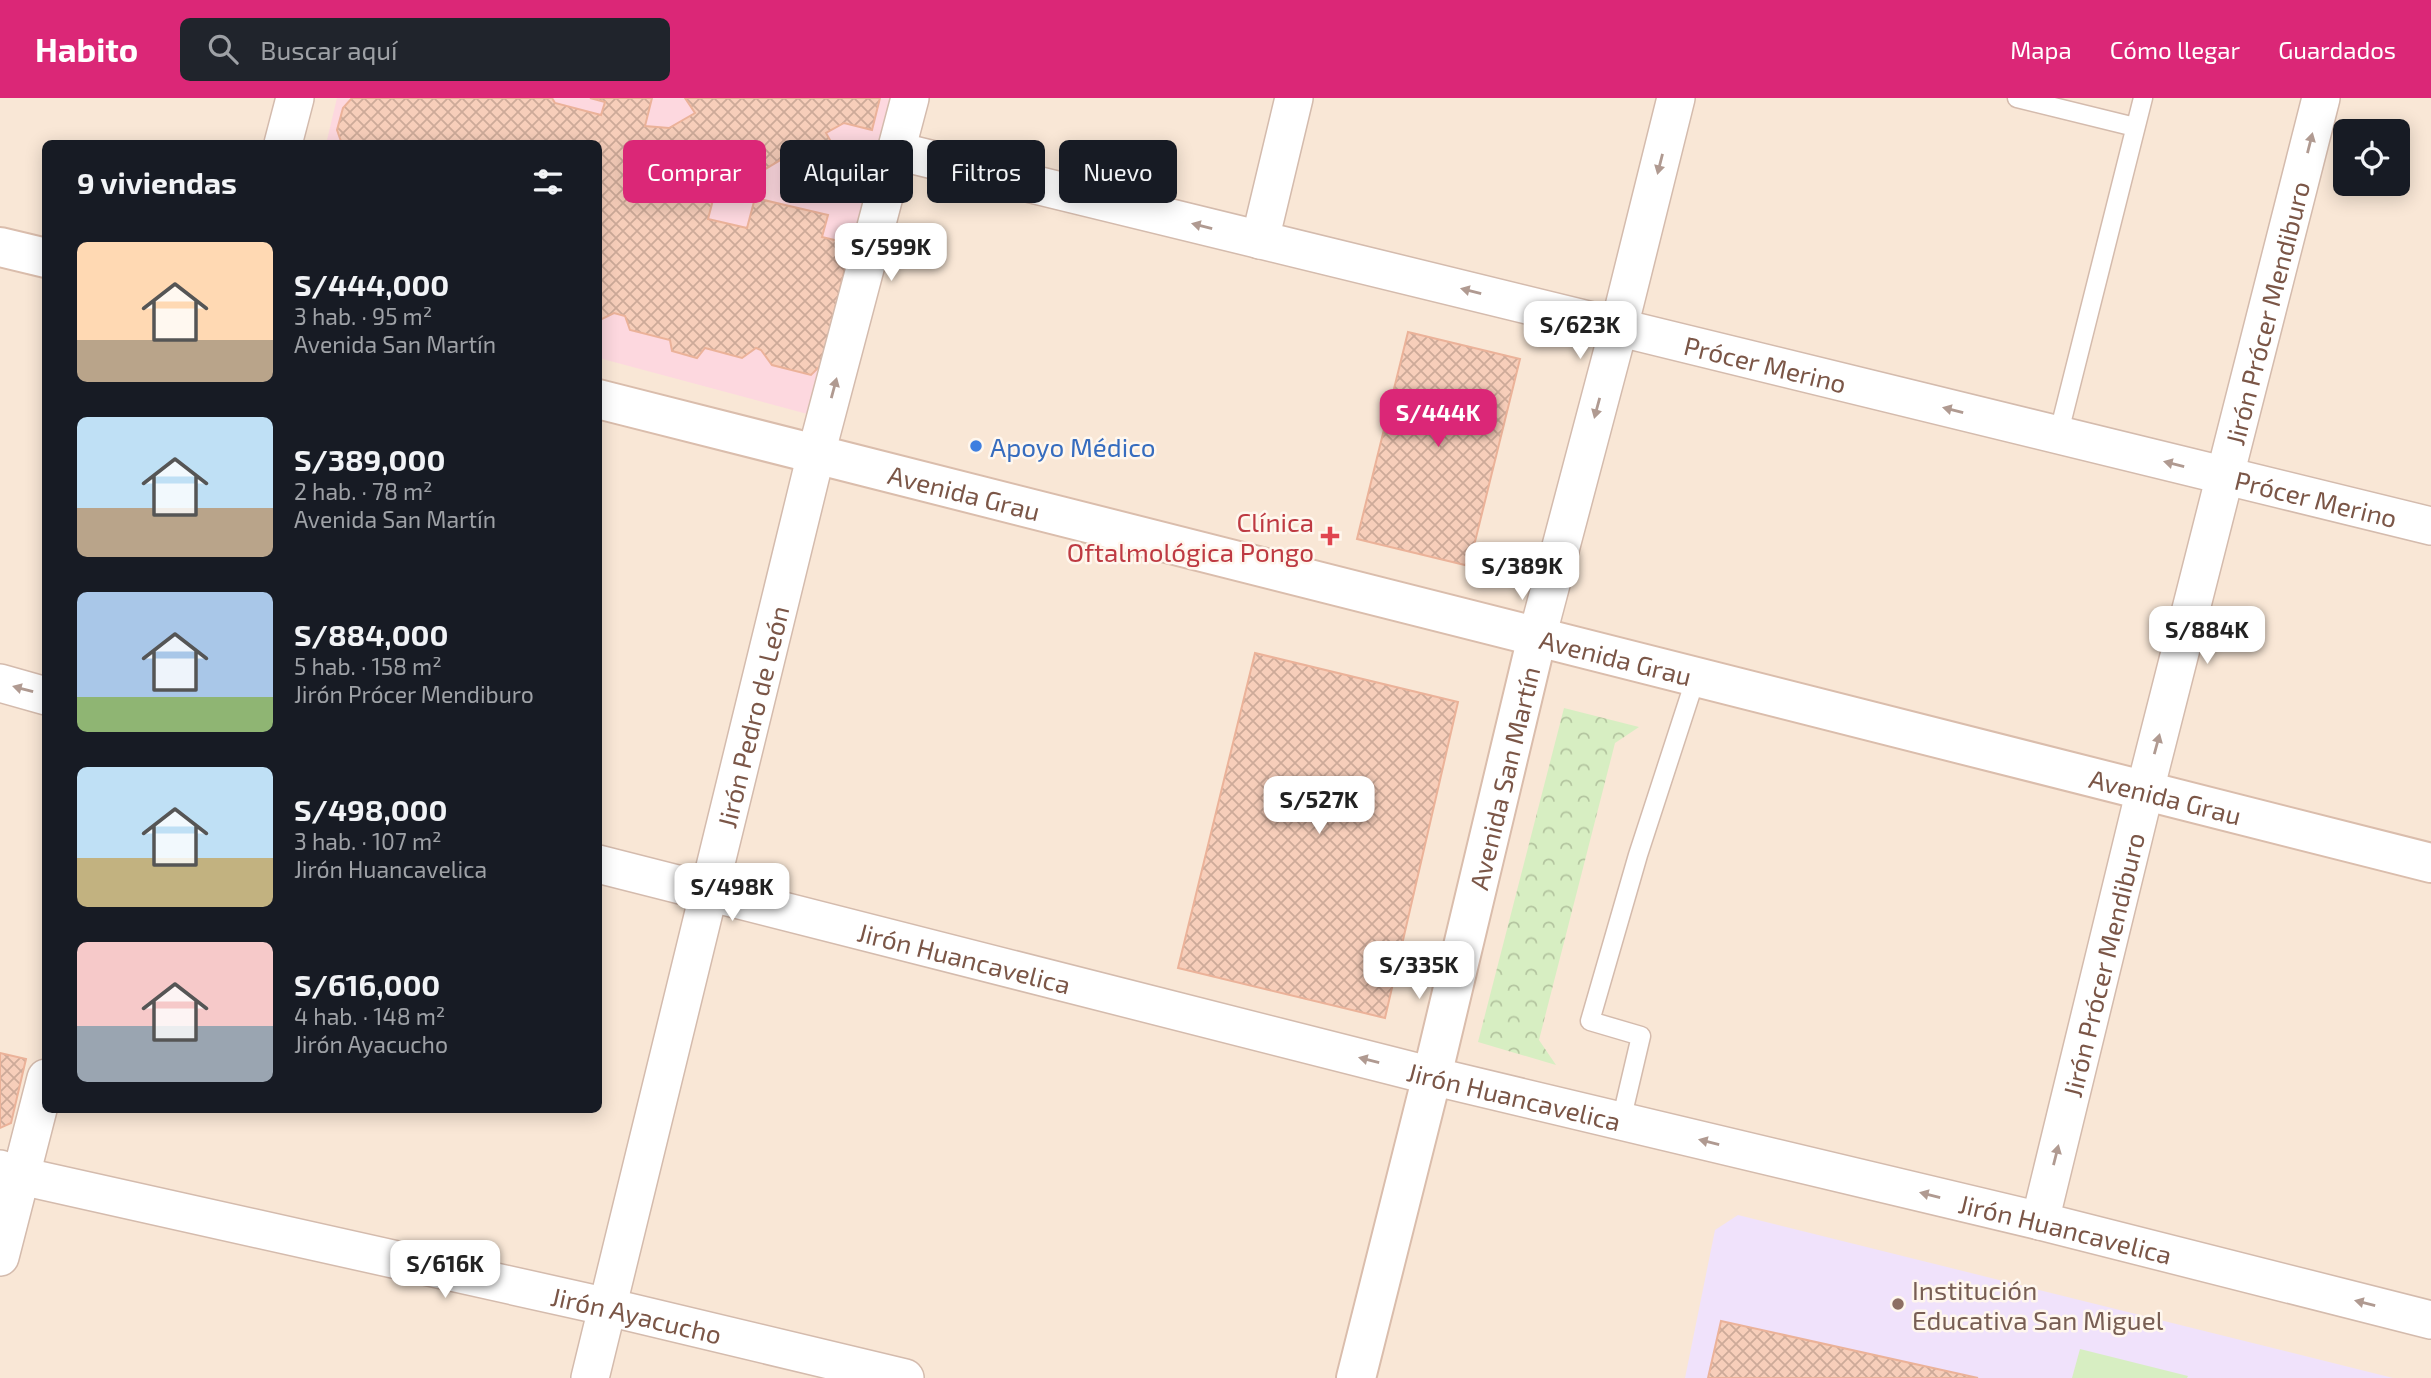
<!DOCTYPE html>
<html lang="es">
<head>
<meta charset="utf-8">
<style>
  :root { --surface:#171b24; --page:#20242c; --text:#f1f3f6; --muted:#9ea1a6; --accent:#db2777 }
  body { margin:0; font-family:"Exo 2",sans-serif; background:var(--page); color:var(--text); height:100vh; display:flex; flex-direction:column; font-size:26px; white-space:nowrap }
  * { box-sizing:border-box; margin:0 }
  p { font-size:23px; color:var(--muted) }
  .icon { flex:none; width:38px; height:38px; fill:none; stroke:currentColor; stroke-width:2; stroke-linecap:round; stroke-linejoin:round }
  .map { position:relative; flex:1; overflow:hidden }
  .side { position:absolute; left:42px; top:42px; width:560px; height:973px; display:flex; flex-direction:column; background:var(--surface); border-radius:10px; box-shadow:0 4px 18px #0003 }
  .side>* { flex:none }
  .hud { position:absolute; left:623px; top:42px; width:665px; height:63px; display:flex; gap:14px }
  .buttons { position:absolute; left:2333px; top:21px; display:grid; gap:14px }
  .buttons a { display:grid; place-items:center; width:77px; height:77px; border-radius:10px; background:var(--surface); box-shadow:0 4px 18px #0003; font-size:35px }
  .price { position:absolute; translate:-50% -60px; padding:0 16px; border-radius:14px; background:#fff; color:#222; font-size:23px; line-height:46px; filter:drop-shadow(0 2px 4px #0008) }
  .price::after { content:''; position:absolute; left:50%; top:42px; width:21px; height:16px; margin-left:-10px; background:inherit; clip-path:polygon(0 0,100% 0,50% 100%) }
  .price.selected { background:var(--accent); color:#fff }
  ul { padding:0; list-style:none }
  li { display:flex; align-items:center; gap:21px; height:175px; padding:0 35px }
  li span { display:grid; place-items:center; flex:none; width:196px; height:140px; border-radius:10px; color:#555 }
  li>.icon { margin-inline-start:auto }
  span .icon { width:84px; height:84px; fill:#fffc; stroke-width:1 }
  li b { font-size:30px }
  h2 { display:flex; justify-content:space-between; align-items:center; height:84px; padding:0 35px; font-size:30px }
  .tag { padding:0 24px; border-radius:10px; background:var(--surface); box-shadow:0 4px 18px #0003; font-size:24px; line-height:63px }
  .tag.selected { background:var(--accent); color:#fff }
  header { display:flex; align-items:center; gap:42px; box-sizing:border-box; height:98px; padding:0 35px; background:var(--accent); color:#fff }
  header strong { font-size:33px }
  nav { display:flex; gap:38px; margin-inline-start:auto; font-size:24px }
  .search { width:490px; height:63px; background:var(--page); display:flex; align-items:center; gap:18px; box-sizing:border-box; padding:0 24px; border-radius:10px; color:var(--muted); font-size:26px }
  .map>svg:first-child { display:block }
</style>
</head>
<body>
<header>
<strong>Habito</strong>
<div class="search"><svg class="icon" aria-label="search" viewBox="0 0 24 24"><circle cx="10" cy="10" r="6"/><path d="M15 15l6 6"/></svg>Buscar aquí</div>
<nav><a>Mapa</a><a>Cómo llegar</a><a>Guardados</a></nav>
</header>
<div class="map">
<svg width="2431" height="1280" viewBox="0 0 2431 1280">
  <defs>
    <pattern id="park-crowns" width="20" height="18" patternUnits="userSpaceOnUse" patternTransform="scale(1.75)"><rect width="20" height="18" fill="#d7eec2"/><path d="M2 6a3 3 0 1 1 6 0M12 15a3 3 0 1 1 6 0" fill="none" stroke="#b3c49f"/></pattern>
    <pattern id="building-cross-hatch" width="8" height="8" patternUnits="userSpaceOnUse" patternTransform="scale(1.75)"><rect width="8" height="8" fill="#f7ceba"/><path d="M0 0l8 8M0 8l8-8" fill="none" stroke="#cdaa99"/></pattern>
  </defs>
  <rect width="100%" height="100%" fill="#fef3e6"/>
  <path fill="#f9e7d6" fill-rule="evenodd" d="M0,0H2431V1280H0ZM2345,33H2398V86H2345ZM46,46H598V1012H46Z"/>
  <path fill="#f0e2fb" d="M1738,1117L2393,1280H1685L1715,1132Z"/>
  <path fill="#fdd8df" d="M337,0H893L811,317L599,260L598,46H326Z"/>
  <path fill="url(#park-crowns)" d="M1564,610L1639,629L1615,645L1539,942L1556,967L1478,944Z"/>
  <path fill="#d7eec2" d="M2080,1251L2188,1278L2187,1280H2072Z"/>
  <g fill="url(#building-cross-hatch)" stroke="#ebb299" stroke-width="2">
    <path d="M352,0H552L555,5L601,17L605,4L590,0H652L645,28L669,30L695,15L685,0H880L872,32L844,25L826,35L839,58L807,77L794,54L713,102L708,121L747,130L755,100L828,117L822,139L851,146L821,267L811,277L772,267L761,252L756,250L742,260L705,250L697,260L672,253L670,242L630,232L625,218L614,215L598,223V46H342L337,32L343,10Z"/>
    <path d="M1408,234L1520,261L1469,468L1357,441Z"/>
    <path d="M1255,555L1458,604L1385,920L1178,870Z"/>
    <path d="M0,955L26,961L11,1025L0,1030Z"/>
    <path d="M1721,1223L1978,1280H1708Z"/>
  </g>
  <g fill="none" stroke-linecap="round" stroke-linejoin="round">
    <defs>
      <g id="lane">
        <path d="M2017,0L2135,29"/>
        <path d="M2058,338L2143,0"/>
        <path d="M1621,1023L1641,938L1590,923L1638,757L1696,579"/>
      </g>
      <g id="street">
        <path d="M283,46L295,0"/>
        <path id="s1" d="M897,53L2431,428"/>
        <path d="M1260,142L1294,0"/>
        <path d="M1537,539L1619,229L1676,0"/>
        <path d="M0,585L46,598"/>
        <path id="s2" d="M598,766L1432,978L2040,1123L2431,1222"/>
        <path id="s3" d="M0,1071L21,1078L608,1209L905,1280"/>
        <path id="s4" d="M2040,1123L2145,692L2321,0"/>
        <path d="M0,1159L46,980"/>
        <path id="s5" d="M590,1280L816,356L910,0"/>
      </g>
      <g id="secondary">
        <path d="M0,149L46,160"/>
        <path id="s6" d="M598,301L2431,765"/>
        <path id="s7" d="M1356,1280L1432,978L1537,539"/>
      </g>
    </defs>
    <use href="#lane" stroke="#d4bbad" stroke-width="21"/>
    <use href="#street" stroke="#d4bbad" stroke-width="40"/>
    <use href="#secondary" stroke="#dabdac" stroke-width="42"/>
    <use href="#lane" stroke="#fff" stroke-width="18"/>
    <use href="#street" stroke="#fff" stroke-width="37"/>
    <use href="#secondary" stroke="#fff" stroke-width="38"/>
  </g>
  <defs><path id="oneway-solid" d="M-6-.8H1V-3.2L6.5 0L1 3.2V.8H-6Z" transform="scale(1.75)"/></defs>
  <g fill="#b09a91">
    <use href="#oneway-solid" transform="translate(2310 45) rotate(-76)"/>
    <use href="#oneway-solid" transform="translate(1660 66) rotate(104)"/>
    <use href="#oneway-solid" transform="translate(1202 128) rotate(-166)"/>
    <use href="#oneway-solid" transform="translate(1471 193) rotate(-166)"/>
    <use href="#oneway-solid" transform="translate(834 290) rotate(-75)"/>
    <use href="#oneway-solid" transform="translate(1597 310) rotate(105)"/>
    <use href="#oneway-solid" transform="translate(1953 312) rotate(-166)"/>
    <use href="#oneway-solid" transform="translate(2174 366) rotate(-166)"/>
    <use href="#oneway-solid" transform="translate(23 591) rotate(-165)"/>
    <use href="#oneway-solid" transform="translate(2157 646) rotate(-75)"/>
    <use href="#oneway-solid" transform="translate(1369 962) rotate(-166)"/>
    <use href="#oneway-solid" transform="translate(1709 1044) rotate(-166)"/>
    <use href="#oneway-solid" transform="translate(2056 1057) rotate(-76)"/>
    <use href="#oneway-solid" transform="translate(1930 1097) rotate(-166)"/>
    <use href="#oneway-solid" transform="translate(2365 1205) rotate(-166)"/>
  </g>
  <circle fill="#3f7fe0" stroke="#fff7ee" stroke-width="2.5" cx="976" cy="348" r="7"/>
  <path fill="#e0444e" stroke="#fff7ee" stroke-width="2.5" d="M1326.5 427.5h7v7h7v7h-7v7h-7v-7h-7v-7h7z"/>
  <circle fill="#8d6e63" stroke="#fff7ee" stroke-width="2.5" cx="1898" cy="1206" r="7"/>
  <g text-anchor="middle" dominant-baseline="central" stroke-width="5" stroke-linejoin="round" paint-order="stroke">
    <g font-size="26" fill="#7b5647" stroke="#fff7ee">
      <text stroke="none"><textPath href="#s4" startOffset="936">Jirón Prócer Mendiburo</textPath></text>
      <text stroke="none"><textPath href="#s1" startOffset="894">Prócer Merino</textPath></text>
      <text stroke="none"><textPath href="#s6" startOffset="378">Avenida Grau</textPath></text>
      <text stroke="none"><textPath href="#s1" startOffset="1461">Prócer Merino</textPath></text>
      <text stroke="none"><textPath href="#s6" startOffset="1050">Avenida Grau</textPath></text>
      <text stroke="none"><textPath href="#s5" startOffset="681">Jirón Pedro de León</textPath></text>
      <text stroke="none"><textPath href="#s7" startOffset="618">Avenida San Martín</textPath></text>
      <text stroke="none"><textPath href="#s6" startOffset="1617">Avenida Grau</textPath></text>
      <text stroke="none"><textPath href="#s2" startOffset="378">Jirón Huancavelica</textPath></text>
      <text stroke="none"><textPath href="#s4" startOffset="264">Jirón Prócer Mendiburo</textPath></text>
      <text stroke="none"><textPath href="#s2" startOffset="945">Jirón Huancavelica</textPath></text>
      <text stroke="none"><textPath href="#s2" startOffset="1512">Jirón Huancavelica</textPath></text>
      <text stroke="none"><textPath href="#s3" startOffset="653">Jirón Ayacucho</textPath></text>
    </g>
    <g font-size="26" fill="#366cbe" stroke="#fff7ee" text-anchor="start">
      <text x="990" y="348">Apoyo Médico</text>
    </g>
    <g font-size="26" fill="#be3a42" stroke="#fff7ee" text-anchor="end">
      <text x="1314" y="423">Clínica<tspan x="1314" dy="30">Oftalmológica Pongo</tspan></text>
    </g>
    <g font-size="26" fill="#785e54" stroke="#fff7ee" text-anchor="start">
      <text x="1912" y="1191">Institución<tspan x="1912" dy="30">Educativa San Miguel</tspan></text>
    </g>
  </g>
</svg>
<div class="buttons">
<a><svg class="icon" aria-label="locate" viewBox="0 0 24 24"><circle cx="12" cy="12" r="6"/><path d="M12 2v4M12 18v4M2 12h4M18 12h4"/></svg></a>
</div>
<b class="price" style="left:891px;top:185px">S/599K</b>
<b class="price" style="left:1580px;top:263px">S/623K</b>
<b class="price selected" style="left:1438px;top:351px">S/444K</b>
<b class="price" style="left:1522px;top:504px">S/389K</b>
<b class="price" style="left:2207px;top:568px">S/884K</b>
<b class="price" style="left:1319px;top:738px">S/527K</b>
<b class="price" style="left:732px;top:825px">S/498K</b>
<b class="price" style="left:1419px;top:903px">S/335K</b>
<b class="price" style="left:445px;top:1202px">S/616K</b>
<div class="hud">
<a class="tag selected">Comprar</a>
<a class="tag">Alquilar</a>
<a class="tag">Filtros</a>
<a class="tag">Nuevo</a>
</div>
<section class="side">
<h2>9 viviendas<svg class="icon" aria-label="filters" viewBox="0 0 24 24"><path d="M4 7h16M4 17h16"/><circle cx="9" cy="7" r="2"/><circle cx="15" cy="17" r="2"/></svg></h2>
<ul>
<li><span style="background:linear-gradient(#ffd9b3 70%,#b9a48a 0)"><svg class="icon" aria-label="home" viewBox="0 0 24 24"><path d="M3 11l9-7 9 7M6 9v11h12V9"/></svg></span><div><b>S/444,000</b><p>3 hab. · 95 m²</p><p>Avenida San Martín</p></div></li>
<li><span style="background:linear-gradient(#bfe0f5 65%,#b9a48a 0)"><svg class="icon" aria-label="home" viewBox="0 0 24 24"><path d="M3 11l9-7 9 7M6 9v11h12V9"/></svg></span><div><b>S/389,000</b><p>2 hab. · 78 m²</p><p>Avenida San Martín</p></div></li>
<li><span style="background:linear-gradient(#a9c7e8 75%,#8fb573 0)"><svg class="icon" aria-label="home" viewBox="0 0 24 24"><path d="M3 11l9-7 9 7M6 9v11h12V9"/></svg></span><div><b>S/884,000</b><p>5 hab. · 158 m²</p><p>Jirón Prócer Mendiburo</p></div></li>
<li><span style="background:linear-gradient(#bfe0f5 65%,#c2b280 0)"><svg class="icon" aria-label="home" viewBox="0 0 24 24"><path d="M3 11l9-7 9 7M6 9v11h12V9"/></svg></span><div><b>S/498,000</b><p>3 hab. · 107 m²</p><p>Jirón Huancavelica</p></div></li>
<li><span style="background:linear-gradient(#f6c9c9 60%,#9aa5b1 0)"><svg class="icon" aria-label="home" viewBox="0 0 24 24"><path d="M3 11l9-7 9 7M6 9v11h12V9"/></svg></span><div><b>S/616,000</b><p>4 hab. · 148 m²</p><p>Jirón Ayacucho</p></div></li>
</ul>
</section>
</div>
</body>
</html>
